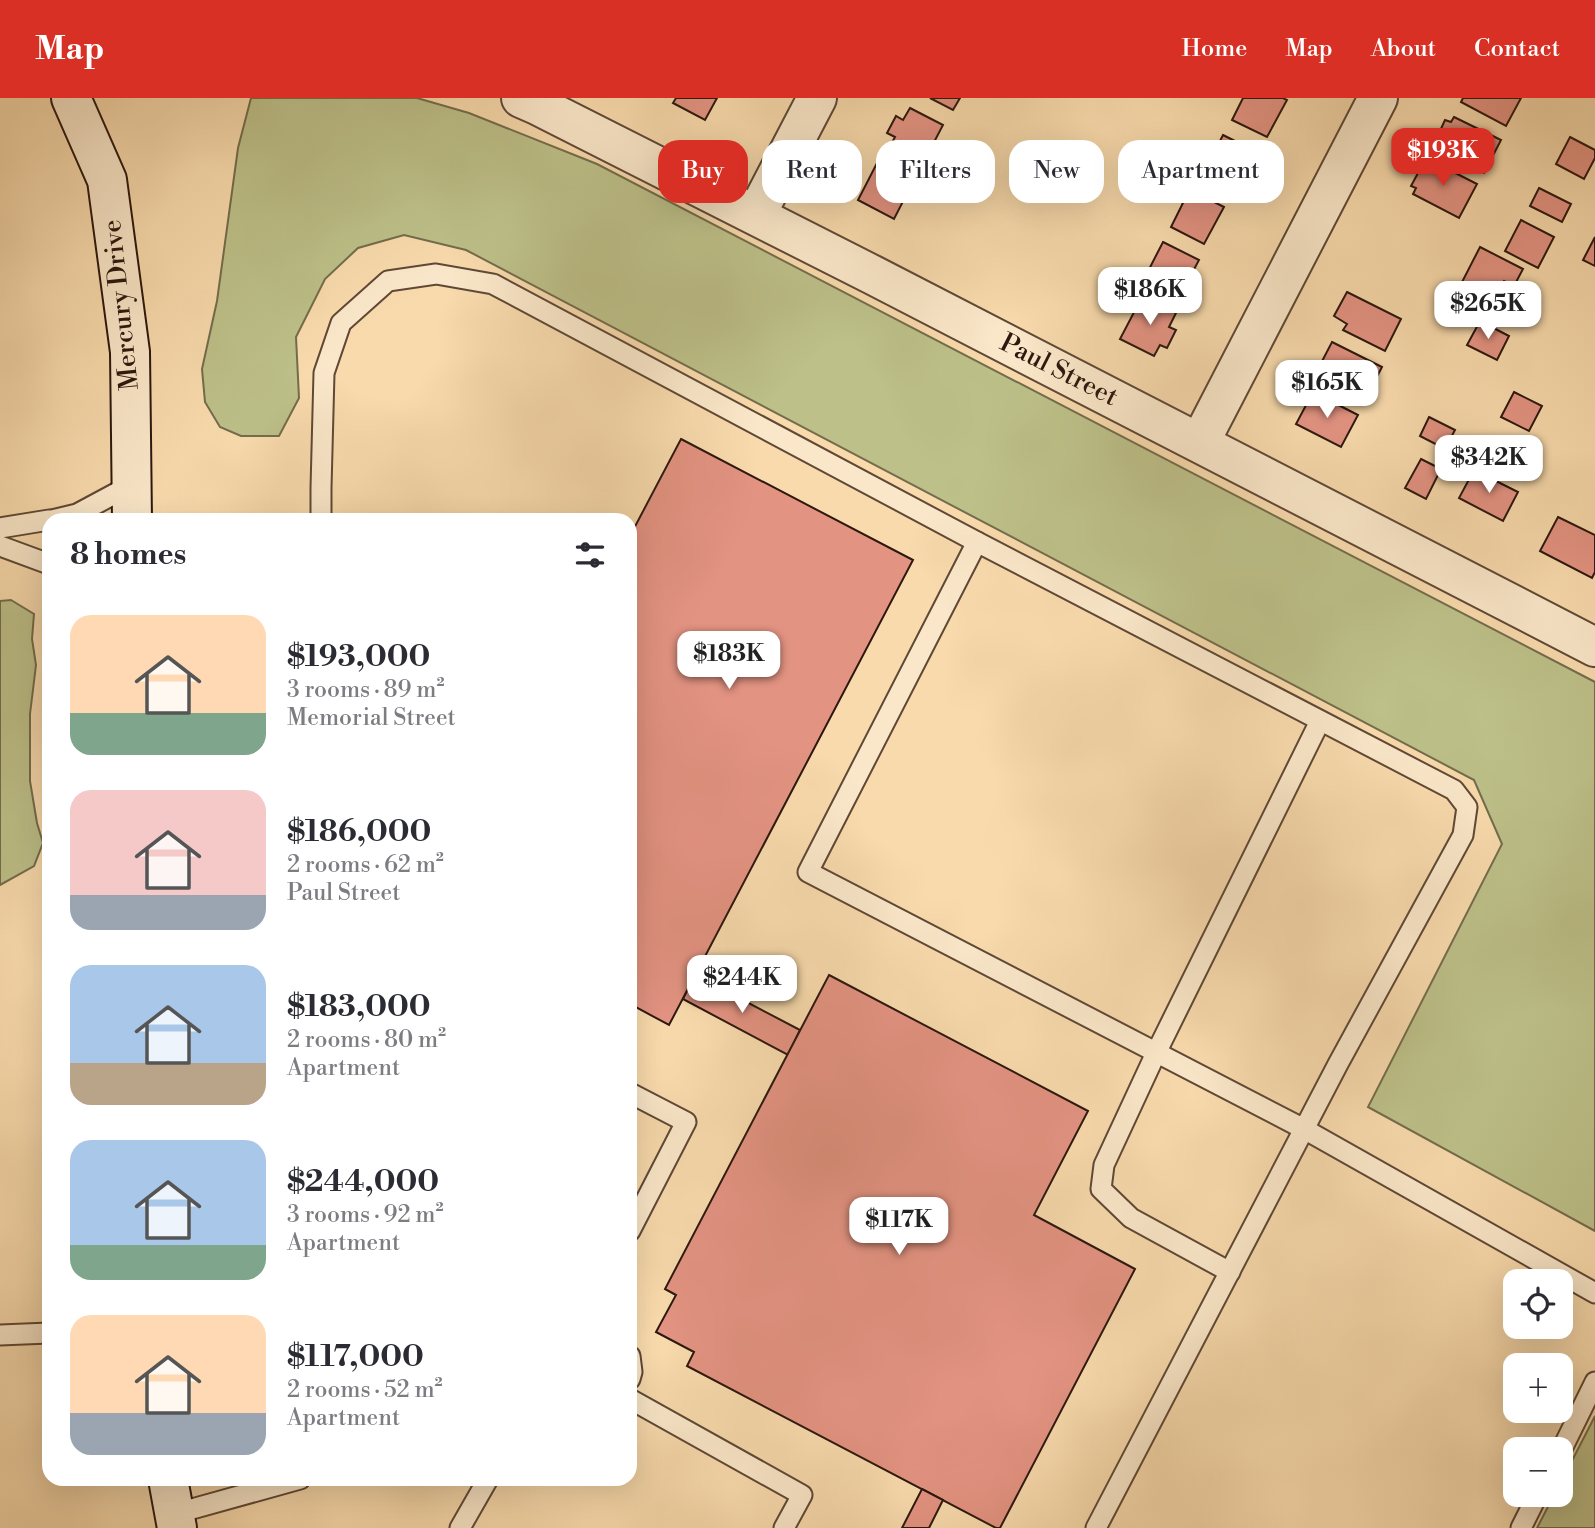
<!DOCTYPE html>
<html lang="en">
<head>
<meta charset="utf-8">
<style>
  :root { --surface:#fff; --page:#f7f7f7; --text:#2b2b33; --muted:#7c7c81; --accent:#d93025 }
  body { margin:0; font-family:"Libre Bodoni",serif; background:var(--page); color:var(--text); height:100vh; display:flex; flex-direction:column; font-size:26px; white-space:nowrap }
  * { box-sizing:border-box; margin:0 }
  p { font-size:23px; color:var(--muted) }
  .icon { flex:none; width:38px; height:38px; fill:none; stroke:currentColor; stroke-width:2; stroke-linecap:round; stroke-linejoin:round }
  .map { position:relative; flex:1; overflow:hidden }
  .panel { position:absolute; left:42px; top:415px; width:595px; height:973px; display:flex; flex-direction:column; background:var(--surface); border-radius:21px; box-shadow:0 7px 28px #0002 }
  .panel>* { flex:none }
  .hud { position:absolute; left:658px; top:42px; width:665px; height:63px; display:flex; gap:14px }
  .controls { position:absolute; left:1503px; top:1171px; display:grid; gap:14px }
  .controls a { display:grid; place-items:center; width:70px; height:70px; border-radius:14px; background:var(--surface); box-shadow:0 7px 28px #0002; font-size:35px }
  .price { position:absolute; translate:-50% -60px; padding:0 16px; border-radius:14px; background:#fff; color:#222; font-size:23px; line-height:46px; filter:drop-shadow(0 2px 4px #0008) }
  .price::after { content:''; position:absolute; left:50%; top:42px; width:21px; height:16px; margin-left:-10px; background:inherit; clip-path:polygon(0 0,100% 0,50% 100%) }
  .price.current { background:var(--accent); color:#fff }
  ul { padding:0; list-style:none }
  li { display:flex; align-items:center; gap:21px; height:175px; padding:0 28px }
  li span { display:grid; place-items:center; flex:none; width:196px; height:140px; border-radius:21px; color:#555 }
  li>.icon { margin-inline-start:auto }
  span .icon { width:84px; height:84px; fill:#fffc; stroke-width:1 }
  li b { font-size:30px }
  h2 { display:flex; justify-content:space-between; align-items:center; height:84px; padding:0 28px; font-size:30px }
  .tag { padding:0 24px; border-radius:21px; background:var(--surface); box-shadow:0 7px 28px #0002; font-size:24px; line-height:63px }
  .tag.current { background:var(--accent); color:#fff }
  header { display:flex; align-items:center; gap:42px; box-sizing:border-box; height:98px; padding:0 35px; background:var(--accent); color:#fff }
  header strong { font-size:33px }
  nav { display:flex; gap:38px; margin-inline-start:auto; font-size:24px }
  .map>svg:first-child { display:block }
</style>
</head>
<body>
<header>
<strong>Map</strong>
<nav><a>Home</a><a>Map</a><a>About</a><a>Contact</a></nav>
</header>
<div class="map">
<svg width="1595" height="1430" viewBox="0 0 1595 1430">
  <rect width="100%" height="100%" fill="#f8daac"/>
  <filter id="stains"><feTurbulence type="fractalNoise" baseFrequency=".00286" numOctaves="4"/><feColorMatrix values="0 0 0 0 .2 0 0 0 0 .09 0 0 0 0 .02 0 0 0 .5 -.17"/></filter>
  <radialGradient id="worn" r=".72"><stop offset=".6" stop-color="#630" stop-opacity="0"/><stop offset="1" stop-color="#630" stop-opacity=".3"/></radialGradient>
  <g fill="#bdc089" stroke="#746c4c" stroke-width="2">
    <path d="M251,0H417L469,15L597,66L1595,584V1133L1368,1009L1502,746L1474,682L466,152L404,137L358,150L325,181L296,239L299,300L279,338H241L220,329L205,304L202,271L217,203L238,50Z"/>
    <path d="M11,502L34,516L32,541L36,567L30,616V683L37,725L43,745L34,768L0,787V503Z"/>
    <path d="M1595,1318V1430H1537L1554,1397L1561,1396V1384Z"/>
  </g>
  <g fill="#e39382" stroke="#2c180f" stroke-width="2">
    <path d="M676,0H717L705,22L673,5Z"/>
    <path d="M930,0H960L953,12Z"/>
    <path d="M1243,0H1283L1287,2L1267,39L1232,22Z"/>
    <path d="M1463,0H1521L1506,28L1461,4Z"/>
    <path d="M910,10L943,27L920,71L887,54L895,39L887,35L896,18L903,22Z"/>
    <path d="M1454,19L1501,42L1484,75L1437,51L1444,38L1439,35L1445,22L1451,24Z"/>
    <path d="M1223,37L1255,53L1233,96L1201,80Z"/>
    <path d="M1570,39L1595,52V60L1584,81L1556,66Z"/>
    <path d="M1426,60L1477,86L1459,120L1413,96L1416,90L1411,88Z"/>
    <path d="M877,65L913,84L894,121L858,102Z"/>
    <path d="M1171,82L1224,109L1204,146L1171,129L1183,105L1164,95Z"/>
    <path d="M1539,90L1571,106L1562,124L1530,108Z"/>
    <path d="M1521,122L1554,139L1538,170L1505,153Z"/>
    <path d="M1595,139V168L1583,162Z"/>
    <path d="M1163,144L1199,162L1191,177L1197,180L1186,203L1144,181Z"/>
    <path d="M1480,149L1523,171L1514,188L1504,183L1493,203L1461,186Z"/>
    <path d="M1347,194L1401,221L1385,253L1343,232L1347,226L1334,218Z"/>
    <path d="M1143,197L1176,215L1169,229L1176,232L1167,250L1160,247L1154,258L1120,241Z"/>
    <path d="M1480,223L1509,238L1497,262L1467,247Z"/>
    <path d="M1332,244L1382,269L1366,300L1321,277L1324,271L1319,269Z"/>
    <path d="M1313,294L1358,317L1341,349L1296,326Z"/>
    <path d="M1514,294L1542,308L1529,333L1501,319Z"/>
    <path d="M1429,319L1455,332L1445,351L1420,338Z"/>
    <path d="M681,341L913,462L669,927L630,906V438Z"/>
    <path d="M1421,361L1441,371L1426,401L1405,390Z"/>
    <path d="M1474,372L1518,394L1503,423L1459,400Z"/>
    <path d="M1558,419L1595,437V474L1592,480L1540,453Z"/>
    <path d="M695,877L800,932L788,957L683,901Z"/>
    <path d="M829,877L1088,1013L1034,1117L1135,1171L1000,1430H996L687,1268L694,1254L656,1234L676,1197L665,1191Z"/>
    <path d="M922,1391L943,1402L929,1430H902Z"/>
  </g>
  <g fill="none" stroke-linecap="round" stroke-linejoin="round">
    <defs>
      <g id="lane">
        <path d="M52,422L77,416L131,387"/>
        <path d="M321,422V390L324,275L341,225L388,183L436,176L493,186L977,444L1454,692L1467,709L1463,737L1338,966L1096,1430"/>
        <path d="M0,430L49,422"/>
        <path d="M977,444L808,774L1304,1031L1595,1195"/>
        <path d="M0,448L49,466"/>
        <path d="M630,995L686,1024L630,1133"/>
        <path d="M1230,1174L1131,1120L1101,1091L1104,1067L1156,955L1320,623"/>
        <path d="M0,1237L49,1235"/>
        <path d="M630,1258L632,1274L630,1281"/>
        <path d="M630,1301L802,1397L784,1430"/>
        <path d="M1561,1353L1595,1284"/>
        <path d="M174,1416L300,1381"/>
        <path d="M460,1430L488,1381"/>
        <path d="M1521,1430L1538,1396"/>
      </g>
      <g id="street">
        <path d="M521,0L537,7C891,185 1243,366 1595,549"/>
        <path d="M756,117L817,0"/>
        <path d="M1200,344L1378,0"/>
      </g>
      <g id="secondary">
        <path d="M71,0L107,82L130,254L132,422"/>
        <path d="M168,1381L177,1430"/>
      </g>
    </defs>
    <use href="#lane" stroke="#5f4836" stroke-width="23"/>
    <use href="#street" stroke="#5f4836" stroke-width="42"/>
    <use href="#secondary" stroke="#2c180f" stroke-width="42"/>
    <use href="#lane" stroke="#fae7c9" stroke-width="19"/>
    <use href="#street" stroke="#fae7c9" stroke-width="38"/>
    <use href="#secondary" stroke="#fae7c9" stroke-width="38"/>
  </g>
  <g text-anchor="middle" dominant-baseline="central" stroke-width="7" stroke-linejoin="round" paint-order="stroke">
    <g font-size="26" fill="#2c180f" stroke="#fae7c9">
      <text transform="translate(121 207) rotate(-96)">Mercury Drive</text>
      <text transform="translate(1059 272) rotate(27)">Paul Street</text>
    </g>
  </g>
  <rect width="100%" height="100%" filter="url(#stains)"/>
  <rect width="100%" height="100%" fill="url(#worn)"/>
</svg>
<div class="controls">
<a><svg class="icon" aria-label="locate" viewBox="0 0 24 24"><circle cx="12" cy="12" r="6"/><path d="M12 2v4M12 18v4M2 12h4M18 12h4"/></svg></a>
<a>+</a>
<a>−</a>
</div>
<b class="price current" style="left:1443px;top:90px">$193K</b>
<b class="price" style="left:1150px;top:229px">$186K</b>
<b class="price" style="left:1488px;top:243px">$265K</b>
<b class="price" style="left:1327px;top:322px">$165K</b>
<b class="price" style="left:1489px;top:397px">$342K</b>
<b class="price" style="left:729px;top:593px">$183K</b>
<b class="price" style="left:742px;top:917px">$244K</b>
<b class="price" style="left:899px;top:1159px">$117K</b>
<div class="hud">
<a class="tag current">Buy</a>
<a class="tag">Rent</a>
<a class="tag">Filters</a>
<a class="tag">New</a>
<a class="tag">Apartment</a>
</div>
<section class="panel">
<h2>8 homes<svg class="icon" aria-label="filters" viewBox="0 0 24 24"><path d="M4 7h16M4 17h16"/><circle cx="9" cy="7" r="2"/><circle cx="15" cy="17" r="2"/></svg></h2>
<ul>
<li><span style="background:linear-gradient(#ffd9b3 70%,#7fa58c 0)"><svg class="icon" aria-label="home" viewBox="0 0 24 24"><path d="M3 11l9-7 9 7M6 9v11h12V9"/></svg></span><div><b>$193,000</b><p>3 rooms · 89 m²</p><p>Memorial Street</p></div></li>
<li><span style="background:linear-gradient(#f6c9c9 75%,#9aa5b1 0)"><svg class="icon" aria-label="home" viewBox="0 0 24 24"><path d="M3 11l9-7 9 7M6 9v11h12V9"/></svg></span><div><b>$186,000</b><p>2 rooms · 62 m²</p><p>Paul Street</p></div></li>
<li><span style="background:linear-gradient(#a9c7e8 70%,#b9a48a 0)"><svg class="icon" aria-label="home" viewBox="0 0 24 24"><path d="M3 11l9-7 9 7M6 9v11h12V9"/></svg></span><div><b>$183,000</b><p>2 rooms · 80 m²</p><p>Apartment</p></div></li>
<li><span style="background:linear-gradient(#a9c7e8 75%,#7fa58c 0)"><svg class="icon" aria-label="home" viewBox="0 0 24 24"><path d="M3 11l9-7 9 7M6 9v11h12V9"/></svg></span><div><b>$244,000</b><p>3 rooms · 92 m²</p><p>Apartment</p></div></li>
<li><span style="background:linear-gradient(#ffd9b3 70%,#9aa5b1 0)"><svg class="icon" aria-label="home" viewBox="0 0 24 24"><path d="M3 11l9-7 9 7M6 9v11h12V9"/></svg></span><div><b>$117,000</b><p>2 rooms · 52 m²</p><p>Apartment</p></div></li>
</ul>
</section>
</div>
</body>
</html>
